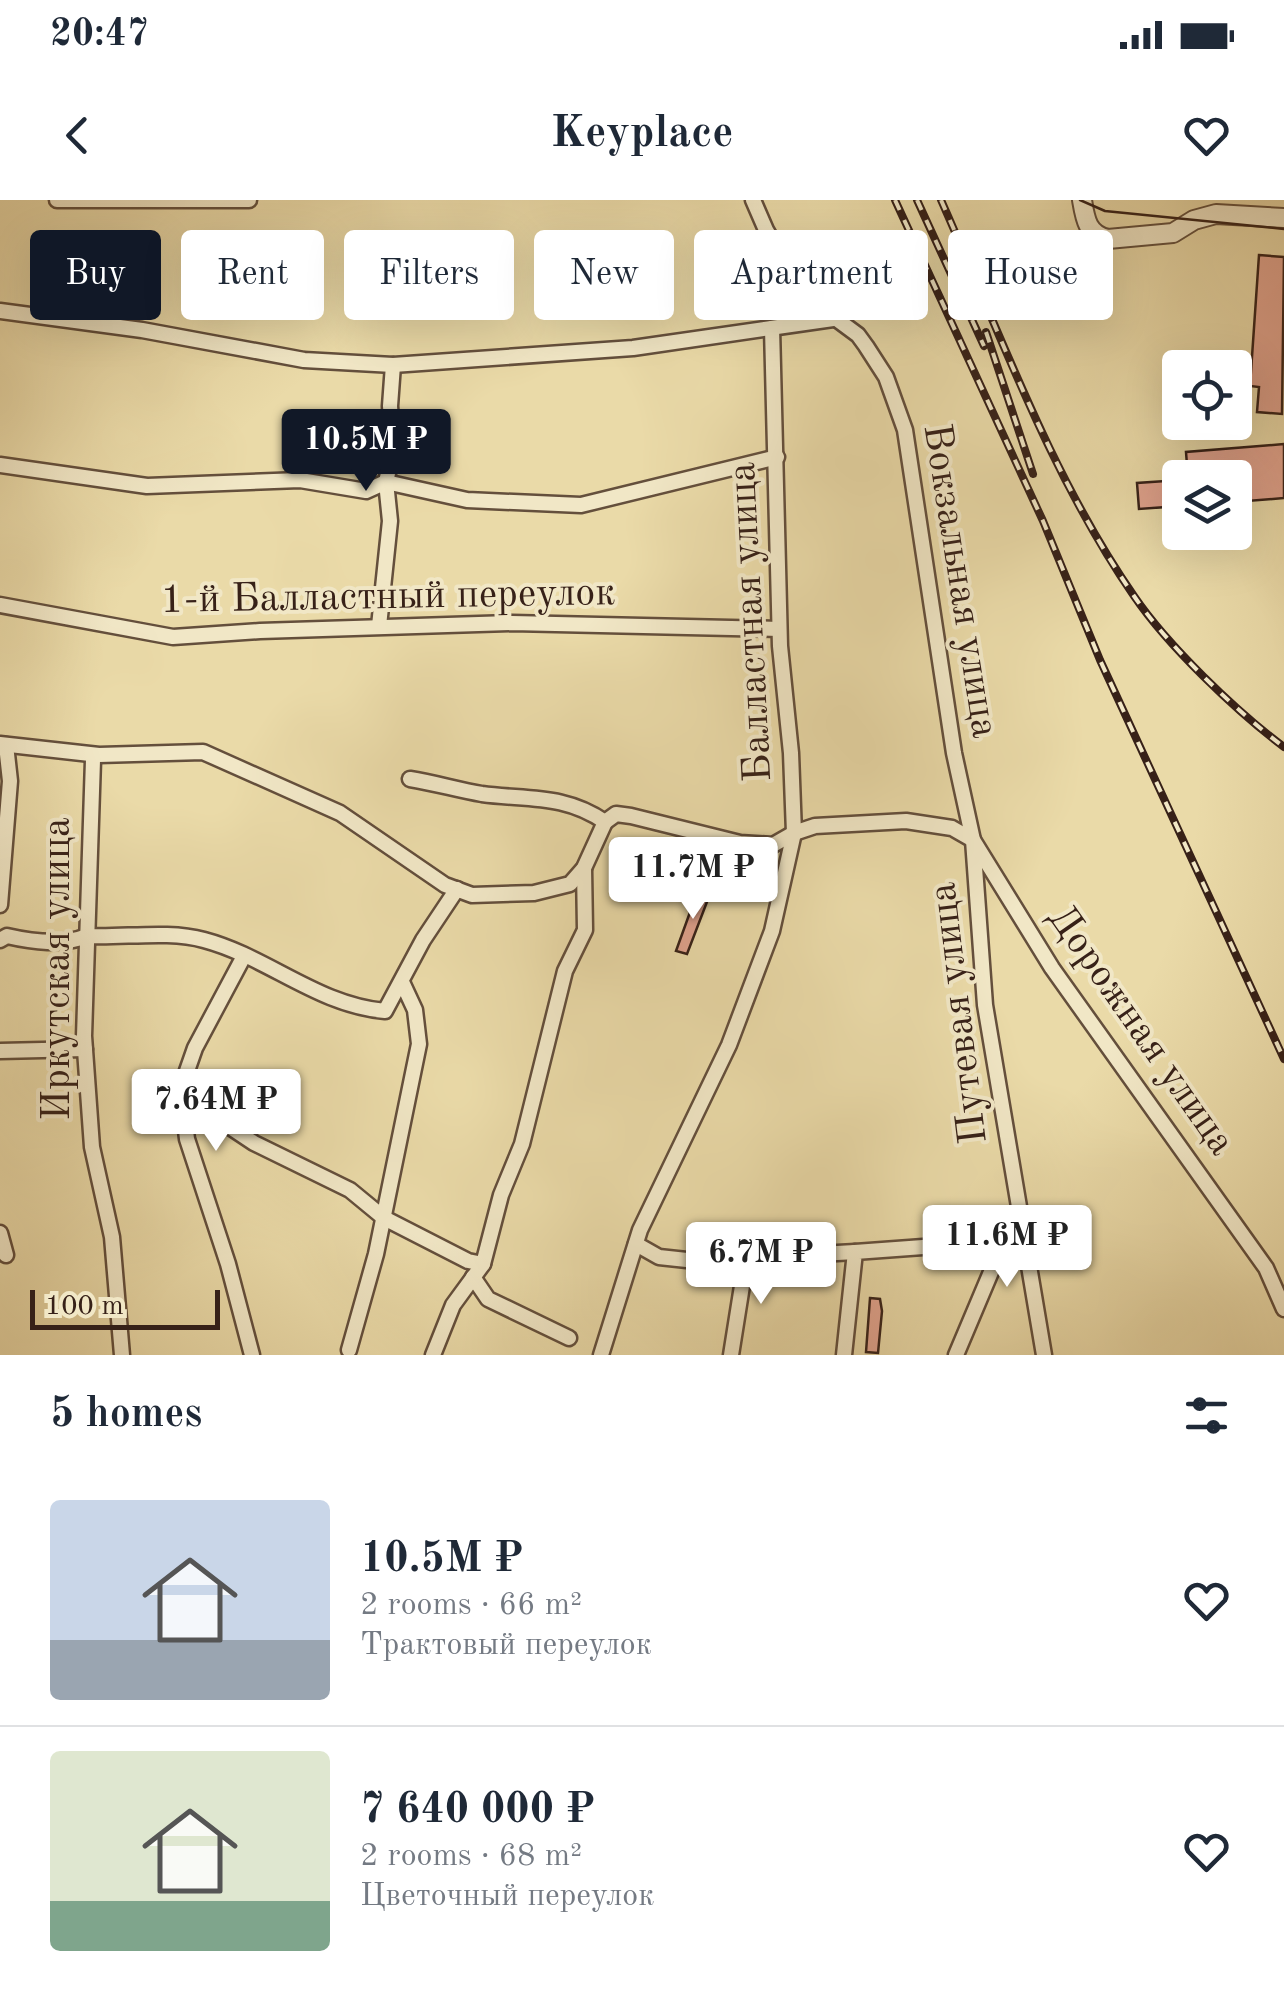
<!DOCTYPE html>
<html lang="en">
<head>
<meta charset="utf-8">
<style>
  :root { --surface:#fff; --page:#f2f2f3; --text:#1f2937; --muted:#747a83; --line:#e0e1e3; --accent:#111827 }
  body { margin:0; font-family:"Old Standard TT",serif; background:var(--page); color:var(--text); height:100vh; display:flex; flex-direction:column; font-size:38px; white-space:nowrap }
  * { box-sizing:border-box; margin:0 }
  p { font-size:32px; color:var(--muted) }
  .icon { flex:none; width:55px; height:55px; fill:none; stroke:currentColor; stroke-width:2; stroke-linecap:round; stroke-linejoin:round }
  .map { position:relative; height:1155px; overflow:hidden }
  .side { display:flex; flex-direction:column; background:var(--surface); flex:1 }
  .side>* { flex:none }
  .guide { position:absolute; left:30px; top:30px; width:1225px; height:90px; display:flex; gap:20px }
  .controls { position:absolute; left:1162px; top:150px; display:grid; gap:20px }
  .controls a { display:grid; place-items:center; width:90px; height:90px; border-radius:10px; background:var(--surface); box-shadow:0 10px 40px #0002; font-size:50px }
  .scale { position:absolute; left:30px; bottom:25px; width:190px; box-sizing:border-box; padding-left:10px; border:5px solid #372118; border-top:0; font-size:28px; line-height:35px; white-space:nowrap; color:#372118; -webkit-text-stroke:8px #f1e7c6; paint-order:stroke }
  .price { position:absolute; translate:-50% -85px; padding:0 22px; border-radius:10px; background:#fff; color:#222; font-size:32px; line-height:65px; filter:drop-shadow(0 2px 5px #0008) }
  .price::after { content:''; position:absolute; left:50%; top:60px; width:30px; height:22px; margin-left:-15px; background:inherit; clip-path:polygon(0 0,100% 0,50% 100%) }
  .price.active { background:var(--accent); color:#fff }
  ul { padding:0; list-style:none }
  li { display:flex; align-items:center; gap:30px; height:250px; padding:0 50px }
  li+li { border-top:2px solid var(--line) }
  li span { display:grid; place-items:center; flex:none; width:280px; height:200px; border-radius:10px; color:#555 }
  li>.icon { margin-inline-start:auto }
  span .icon { width:120px; height:120px; fill:#fffc; stroke-width:1 }
  li b { font-size:42px }
  h2 { display:flex; justify-content:space-between; align-items:center; height:120px; padding:0 50px; font-size:42px }
  .pill { padding:0 35px; border-radius:10px; background:var(--surface); box-shadow:0 10px 40px #0002; font-size:35px; line-height:90px }
  .pill.active { background:var(--accent); color:#fff }
  .status { display:flex; justify-content:space-between; align-items:center; height:70px; padding:0 50px; background:var(--surface); direction:ltr }
  .status svg { height:28px; fill:currentColor }
  header { display:flex; justify-content:space-between; align-items:center; height:130px; padding:0 50px; background:var(--surface); font-size:45px; font-weight:700 }
  .map>svg:first-child { display:block }
</style>
</head>
<body>
<div class="status"><b>20:47</b><svg viewBox="0 0 49 12"><path d="M0 12V9h3v3zM5 12V6h3v6zM10 12V3h3v9zM15 12V0h3v12zM26 1h20v11H26zM47 4h2v5h-2z"/></svg></div>
<header><svg class="icon" aria-label="back" viewBox="0 0 24 24"><path d="M15 5l-7 7 7 7"/></svg>Keyplace<svg class="icon" aria-label="heart" viewBox="0 0 24 24"><path d="M12 20l-8-8c-3-5 5-10 8-4 3-6 11-1 8 4z"/></svg></header>
<div class="map">
<svg width="1284" height="1155" viewBox="0 0 1284 1155">
  <rect width="100%" height="100%" fill="#eadaa8"/>
  <filter id="stains"><feTurbulence type="fractalNoise" baseFrequency=".002" numOctaves="4"/><feColorMatrix values="0 0 0 0 .2 0 0 0 0 .09 0 0 0 0 .02 0 0 0 .5 -.17"/></filter>
  <radialGradient id="worn" r=".72"><stop offset=".6" stop-color="#630" stop-opacity="0"/><stop offset="1" stop-color="#630" stop-opacity=".3"/></radialGradient>
  <g fill="#e1a38e" stroke="#372118" stroke-width="2.5">
    <path d="M1259,55L1284,57L1282,214L1257,212L1259,187L1250,186Z"/>
    <path d="M1284,244V298L1235,302V278H1188L1186,252Z"/>
    <path d="M1180,280V306L1139,309L1137,283Z"/>
    <path d="M698,690L710,694L687,754L676,751Z"/>
    <path d="M870,1098L880,1099L882,1111L878,1153L866,1152Z"/>
  </g>
  <g fill="none" stroke-linecap="round" stroke-linejoin="round">
    <defs>
      <g id="minor">
        <path d="M57,0H249"/>
        <path d="M753,0L766,30L804,95L858,135L866,146L886,177L905,230L954,553L973,640L985,805L1044,1155"/>
        <path d="M0,111L142,130L304,160L393,165L633,148L833,119"/>
        <path d="M0,265L147,286L300,280L366,291L386,282L467,300L581,305L777,257"/>
        <path d="M0,405L173,437L260,431L512,423L779,429"/>
        <path d="M379,426L390,321L386,282L393,251L390,206L393,165"/>
        <path d="M0,544L99,555L203,552L340,613L445,685L472,695L534,693L570,684L584,668L605,622"/>
        <path d="M93,560L84,836L92,947L112,1037L122,1155"/>
        <path d="M410,579C435,583 458,590 482,594C527,600 565,594 605,622L616,614L631,616L740,643L773,645L794,633L815,626L906,621L952,628L973,640L1052,768L1266,1068L1284,1109"/>
        <path d="M0,705L10,581L6,545"/>
        <path d="M0,740L7,736C33,742 62,746 87,736C124,738 168,730 204,740C268,757 317,805 385,811L423,740L457,689"/>
        <path d="M244,756L195,848L181,888L187,939L228,1064L252,1155"/>
        <path d="M0,851L85,849"/>
        <path d="M181,888L218,919L254,943L350,990L384,1018L468,1061L483,1064"/>
        <path d="M0,1033L6,1055"/>
        <path d="M636,1044L659,1057L696,1061L855,1052"/>
        <path d="M473,1077L488,1099L569,1138"/>
        <path d="M349,1150L376,1054L419,844L415,810L402,782"/>
        <path d="M433,1155L453,1105L483,1064L501,995L522,944L565,771L585,730L584,668"/>
        <path d="M601,1155L640,1030L729,845L772,731L794,633L791,553L780,446L772,128"/>
        <path d="M731,1155L742,1086L740,1058"/>
        <path d="M844,1155L855,1052L1005,1041"/>
        <path d="M956,1155L1018,1008"/>
      </g>
      <path id="tertiary" d="M1082,0C1085,18 1087,35 1108,39L1173,33L1194,20L1216,14L1284,18"/>
    </defs>
    <use href="#minor" stroke="#644f3c" stroke-width="19"/>
    <use href="#tertiary" stroke="#644f3c" stroke-width="22"/>
    <use href="#minor" stroke="#f1e7c6" stroke-width="14"/>
    <use href="#tertiary" stroke="#f1e7c6" stroke-width="18"/>
    <path stroke="#372118" stroke-width="2.5" d="M1080,0L1105,11L1284,29"/>
    <defs>
      <g id="rail">
        <path d="M895,0L1043,321L1100,460L1284,859"/>
        <path d="M917,0L984,146"/>
        <path d="M941,0C1000,133 1051,276 1134,396C1168,446 1236,511 1284,547"/>
        <path d="M986,132L1033,274"/>
      </g>
    </defs>
    <use href="#rail" stroke="#372118" stroke-width="8"/>
    <use href="#rail" stroke="#f1e7c6" stroke-width="4" stroke-dasharray="11" stroke-linecap="butt"/>
  </g>
  <g text-anchor="middle" dominant-baseline="central" stroke-width="8" stroke-linejoin="round" paint-order="stroke">
    <g font-size="40" fill="#372118" stroke="#f1e7c6">
      <text transform="translate(959 381) rotate(81)">Вокзальная улица</text>
      <text transform="translate(388 398) rotate(-1)">1-й Балластный переулок</text>
      <text transform="translate(752 422) rotate(-93)">Балластная улица</text>
      <text transform="translate(59 769) rotate(-90)">Иркутская улица</text>
      <text transform="translate(960 813) rotate(-97)">Путевая улица</text>
      <text transform="translate(1140 831) rotate(55)">Дорожная улица</text>
    </g>
  </g>
  <rect width="100%" height="100%" filter="url(#stains)"/>
  <rect width="100%" height="100%" fill="url(#worn)"/>
</svg>
<div class="controls">
<a><svg class="icon" aria-label="locate" viewBox="0 0 24 24"><circle cx="12" cy="12" r="6"/><path d="M12 2v4M12 18v4M2 12h4M18 12h4"/></svg></a>
<a><svg class="icon" aria-label="layers" viewBox="0 0 24 24"><path d="M12 4l9 5-9 5-9-5zM3 14l9 5 9-5"/></svg></a>
</div>
<div class="scale">100 m</div>
<b class="price active" style="left:366px;top:294px">10.5M ₽</b>
<b class="price" style="left:693px;top:722px">11.7M ₽</b>
<b class="price" style="left:216px;top:954px">7.64M ₽</b>
<b class="price" style="left:1007px;top:1090px">11.6M ₽</b>
<b class="price" style="left:761px;top:1107px">6.7M ₽</b>
<div class="guide">
<a class="pill active">Buy</a>
<a class="pill">Rent</a>
<a class="pill">Filters</a>
<a class="pill">New</a>
<a class="pill">Apartment</a>
<a class="pill">House</a>
</div>
</div>
<section class="side">
<h2>5 homes<svg class="icon" aria-label="filters" viewBox="0 0 24 24"><path d="M4 7h16M4 17h16"/><circle cx="9" cy="7" r="2"/><circle cx="15" cy="17" r="2"/></svg></h2>
<ul>
<li><span style="background:linear-gradient(#c9d6e8 70%,#9aa5b1 0)"><svg class="icon" aria-label="home" viewBox="0 0 24 24"><path d="M3 11l9-7 9 7M6 9v11h12V9"/></svg></span><div><b>10.5M ₽</b><p>2 rooms · 66 m²</p><p>Трактовый переулок</p></div><svg class="icon" aria-label="heart" viewBox="0 0 24 24"><path d="M12 20l-8-8c-3-5 5-10 8-4 3-6 11-1 8 4z"/></svg></li>
<li><span style="background:linear-gradient(#dfe7d0 75%,#7fa58c 0)"><svg class="icon" aria-label="home" viewBox="0 0 24 24"><path d="M3 11l9-7 9 7M6 9v11h12V9"/></svg></span><div><b>7 640 000 ₽</b><p>2 rooms · 68 m²</p><p>Цветочный переулок</p></div><svg class="icon" aria-label="heart" viewBox="0 0 24 24"><path d="M12 20l-8-8c-3-5 5-10 8-4 3-6 11-1 8 4z"/></svg></li>
</ul>
</section>
</body>
</html>
